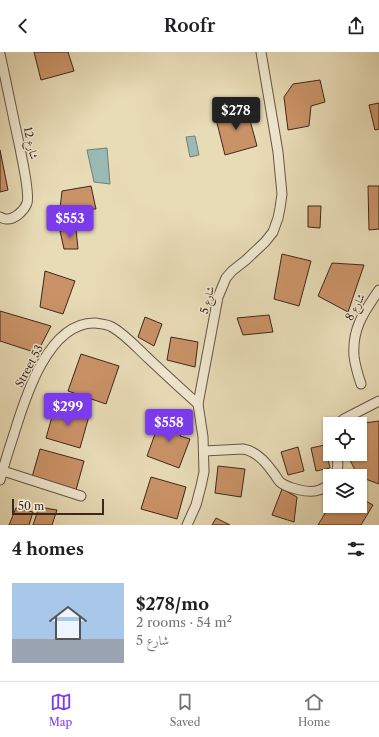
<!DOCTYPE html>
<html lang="en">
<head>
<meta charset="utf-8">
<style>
  :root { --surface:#fff; --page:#f2f2f2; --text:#202124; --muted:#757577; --line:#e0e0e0; --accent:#7c3aed }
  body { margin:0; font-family:"Libre Caslon Text",Amiri,serif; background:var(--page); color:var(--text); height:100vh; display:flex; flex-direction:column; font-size:15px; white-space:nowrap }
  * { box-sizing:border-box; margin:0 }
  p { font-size:13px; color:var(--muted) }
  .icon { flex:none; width:22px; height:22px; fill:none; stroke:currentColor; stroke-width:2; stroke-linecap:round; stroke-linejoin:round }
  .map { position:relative; height:473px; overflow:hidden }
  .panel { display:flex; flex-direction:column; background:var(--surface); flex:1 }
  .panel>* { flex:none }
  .buttons { position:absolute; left:323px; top:365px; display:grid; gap:8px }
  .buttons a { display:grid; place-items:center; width:44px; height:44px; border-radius:0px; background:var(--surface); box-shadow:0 1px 3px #0004; font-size:20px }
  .scale { position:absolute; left:12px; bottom:10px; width:92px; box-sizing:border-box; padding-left:4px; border:2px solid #3c271f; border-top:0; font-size:11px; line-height:14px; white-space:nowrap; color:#3c271f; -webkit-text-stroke:3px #f0e8d0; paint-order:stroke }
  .price { position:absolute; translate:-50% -34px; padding:0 9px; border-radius:4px; background:var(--accent); color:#fff; font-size:13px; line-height:26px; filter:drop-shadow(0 1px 2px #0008) }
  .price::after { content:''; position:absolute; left:50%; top:24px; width:12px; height:9px; margin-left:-6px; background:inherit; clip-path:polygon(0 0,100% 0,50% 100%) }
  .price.on { background:#222; color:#fff }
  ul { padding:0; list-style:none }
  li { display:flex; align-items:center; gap:12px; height:100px; padding:0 12px }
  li+li { border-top:1px solid var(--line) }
  li span { display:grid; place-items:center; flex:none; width:112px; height:80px; border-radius:0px; color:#555 }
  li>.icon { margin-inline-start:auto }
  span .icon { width:48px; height:48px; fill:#fffc; stroke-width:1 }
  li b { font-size:17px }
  h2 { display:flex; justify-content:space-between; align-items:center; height:48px; padding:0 12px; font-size:17px }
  header { display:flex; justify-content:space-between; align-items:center; height:52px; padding:0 12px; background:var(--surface); font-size:18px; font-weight:600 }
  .dock { display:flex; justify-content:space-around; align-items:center; height:56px; border-top:1px solid var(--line); background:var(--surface); font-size:11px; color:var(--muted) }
  .dock a { display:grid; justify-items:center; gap:2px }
  .dock .on { color:var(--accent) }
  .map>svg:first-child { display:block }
</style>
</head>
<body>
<header><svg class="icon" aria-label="back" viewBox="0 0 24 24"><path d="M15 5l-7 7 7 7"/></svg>Roofr<svg class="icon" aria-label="share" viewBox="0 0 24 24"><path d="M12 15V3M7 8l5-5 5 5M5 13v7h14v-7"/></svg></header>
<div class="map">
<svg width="379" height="473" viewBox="0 0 379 473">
  <rect width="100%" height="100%" fill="#e8dcb7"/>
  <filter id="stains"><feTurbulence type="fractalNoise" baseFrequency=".005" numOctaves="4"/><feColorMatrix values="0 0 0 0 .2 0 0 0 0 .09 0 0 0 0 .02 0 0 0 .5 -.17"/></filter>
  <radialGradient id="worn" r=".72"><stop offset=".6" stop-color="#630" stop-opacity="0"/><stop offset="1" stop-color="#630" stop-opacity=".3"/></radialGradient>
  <g fill="#99bab5" stroke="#747f79">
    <path d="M195,84L199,103L190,105L186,85Z"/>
    <path d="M107,96L110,132L94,130L87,98Z"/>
  </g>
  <g fill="#ca9367" stroke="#3c271f">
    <path d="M34,0H68L74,19L41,28Z"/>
    <path d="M320,28L325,50L311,54L309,74L288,78L284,45L293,32Z"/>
    <path d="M379,51V77L375,78L369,53Z"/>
    <path d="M246,54L257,94L225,103L215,63Z"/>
    <path d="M0,98L8,138L0,140Z"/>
    <path d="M91,134L96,157H60L62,139Z"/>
    <path d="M368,134H379V177L369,178Z"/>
    <path d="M308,154H321L320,176L308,175Z"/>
    <path d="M76,177L78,197H64L60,179Z"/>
    <path d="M282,202L311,209L299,254L274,247Z"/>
    <path d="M332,211L364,213L348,260L318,244Z"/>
    <path d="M45,219L75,229L63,262L40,255Z"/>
    <path d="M0,259L51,274L37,301L0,289Z"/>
    <path d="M269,263L273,280L243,283L237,266Z"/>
    <path d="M145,265L162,272L154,294L138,285Z"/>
    <path d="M171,285L198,290L195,315L167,308Z"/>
    <path d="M81,302L119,314L106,352L68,339Z"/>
    <path d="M55,354L89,364L80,396L46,386Z"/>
    <path d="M162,363L185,372L180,384L190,387L179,416L147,404Z"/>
    <path d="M379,369V432L360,425V424H358L347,402H360V372H357Z"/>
    <path d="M325,393L330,416L316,419L311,396Z"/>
    <path d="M298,395L304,419L288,423L281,400Z"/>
    <path d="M40,397L84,409L76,438L32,425Z"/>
    <path d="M218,414L245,417L241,445L215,441Z"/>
    <path d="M151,425L186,435L177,467L141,457Z"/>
    <path d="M282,437L297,445L294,470L272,463Z"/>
    <path d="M360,446L373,453L361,473H318L330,453L360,454Z"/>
    <path d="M39,455L57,458L52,473H33Z"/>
    <path d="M16,456L33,460L29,473H9Z"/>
    <path d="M216,466L230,473H212Z"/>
  </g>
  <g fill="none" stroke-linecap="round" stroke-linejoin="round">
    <defs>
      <g id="minor">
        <path d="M0,2C7,33 13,65 20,96C22,108 30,141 27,151C24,159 14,168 6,167C4,167 2,166 0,165"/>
        <path d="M361,332C358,323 355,313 354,304C352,276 364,260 379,238"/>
        <path d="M338,372L344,367L379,349"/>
        <path d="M330,381V384"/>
        <path d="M204,399L243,397C256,399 265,409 272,419C275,422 277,427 280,430C287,436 310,442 319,438C323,437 327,434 330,432"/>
        <path d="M3,419L81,444"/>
        <path d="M335,424C339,417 338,409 337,402"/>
        <path d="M0,428C4,413 9,397 14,382C25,346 48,270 95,271C101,272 107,272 112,275C126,283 137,296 149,307C165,322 181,337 198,352"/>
        <path d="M187,473L196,453L201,434L204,420L203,385L198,352L218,245L226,226L232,219L246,208L265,190L273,180L278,166L280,156L282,142L278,100L261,0"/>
      </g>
    </defs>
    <use href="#minor" stroke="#675445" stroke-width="11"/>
    <use href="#minor" stroke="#f0e8d0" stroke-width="9"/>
  </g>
  <g text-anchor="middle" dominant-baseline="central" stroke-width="3" stroke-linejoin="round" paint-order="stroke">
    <g font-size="11" fill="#3c271f" stroke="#f0e8d0">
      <text transform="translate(31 91) rotate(78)">شارع 12</text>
      <text transform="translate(207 248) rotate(-76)">شارع 5</text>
      <text transform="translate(355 255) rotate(-62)">شارع 8</text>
      <text transform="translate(29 314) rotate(-62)">Street 53</text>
    </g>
  </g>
  <rect width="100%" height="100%" filter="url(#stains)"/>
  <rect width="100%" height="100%" fill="url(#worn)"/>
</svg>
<div class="buttons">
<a><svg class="icon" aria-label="locate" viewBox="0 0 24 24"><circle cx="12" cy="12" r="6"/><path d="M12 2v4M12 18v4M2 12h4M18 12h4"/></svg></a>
<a><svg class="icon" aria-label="layers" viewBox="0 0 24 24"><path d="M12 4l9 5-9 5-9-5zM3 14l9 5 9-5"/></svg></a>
</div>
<div class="scale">50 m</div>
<b class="price on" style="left:236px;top:79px">$278</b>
<b class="price" style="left:70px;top:187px">$553</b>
<b class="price" style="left:68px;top:375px">$299</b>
<b class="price" style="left:169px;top:391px">$558</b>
</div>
<section class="panel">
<h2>4 homes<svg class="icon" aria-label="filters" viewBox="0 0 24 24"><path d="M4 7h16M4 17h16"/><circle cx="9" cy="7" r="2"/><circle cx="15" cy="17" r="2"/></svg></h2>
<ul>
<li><span style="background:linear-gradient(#a9c7e8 70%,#9aa5b1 0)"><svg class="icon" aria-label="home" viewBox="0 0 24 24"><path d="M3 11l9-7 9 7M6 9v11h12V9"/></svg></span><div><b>$278/mo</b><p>2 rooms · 54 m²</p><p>شارع 5</p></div></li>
</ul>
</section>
<nav class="dock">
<a class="on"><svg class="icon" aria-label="map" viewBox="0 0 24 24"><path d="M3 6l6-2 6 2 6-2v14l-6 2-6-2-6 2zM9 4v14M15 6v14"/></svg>Map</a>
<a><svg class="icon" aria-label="saved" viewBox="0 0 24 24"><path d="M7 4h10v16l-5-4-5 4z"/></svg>Saved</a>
<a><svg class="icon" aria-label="home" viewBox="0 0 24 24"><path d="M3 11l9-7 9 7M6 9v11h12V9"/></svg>Home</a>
</nav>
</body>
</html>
